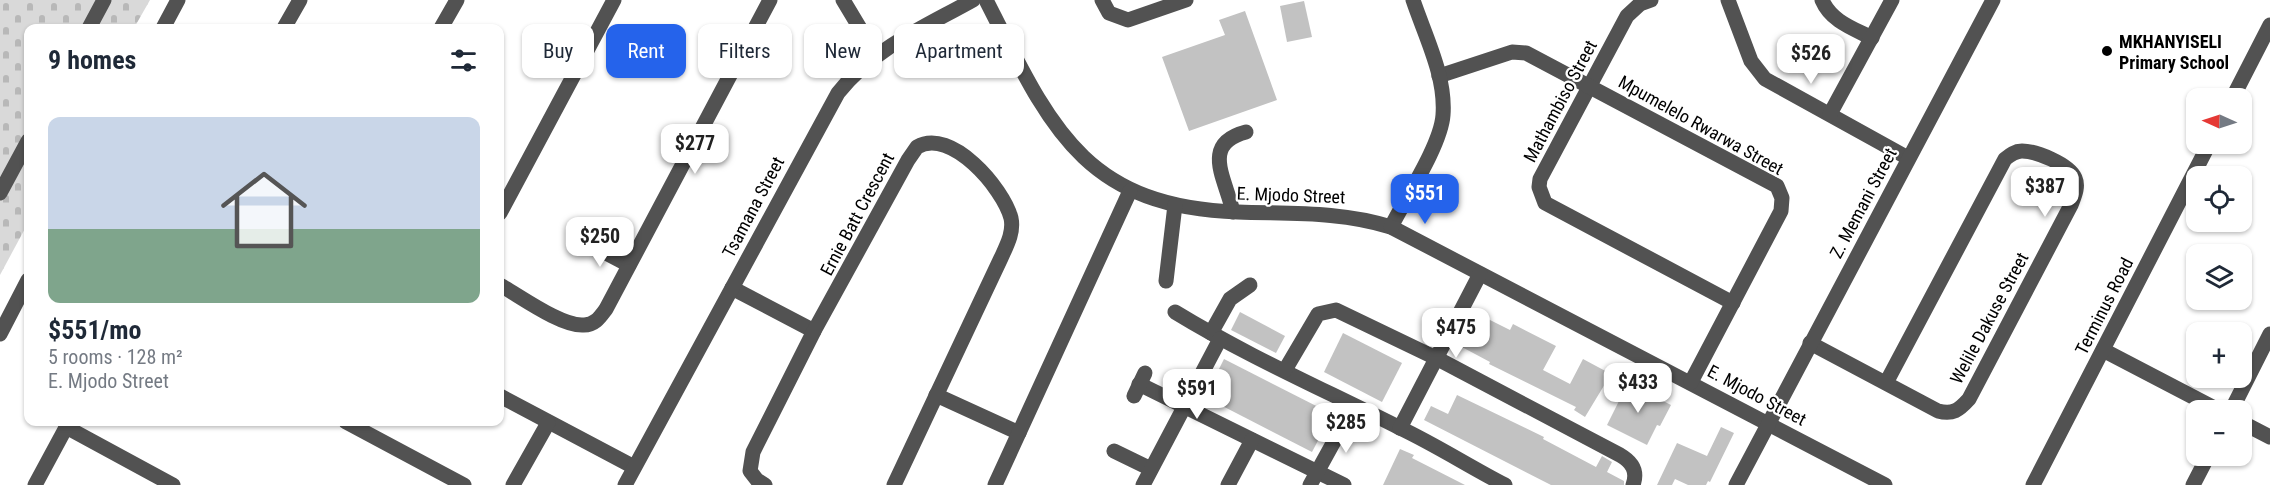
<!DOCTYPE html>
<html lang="en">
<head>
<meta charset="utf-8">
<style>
  :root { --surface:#fff; --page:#f2f2f3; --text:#1f2937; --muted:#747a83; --line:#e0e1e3; --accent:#2563eb }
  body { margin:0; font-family:"Roboto Condensed",sans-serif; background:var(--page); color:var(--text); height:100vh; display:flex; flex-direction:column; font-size:22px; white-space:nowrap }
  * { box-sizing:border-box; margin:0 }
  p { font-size:20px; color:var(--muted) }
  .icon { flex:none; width:33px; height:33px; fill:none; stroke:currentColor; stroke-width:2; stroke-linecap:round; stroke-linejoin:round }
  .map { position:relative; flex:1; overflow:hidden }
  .details { position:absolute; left:24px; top:24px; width:480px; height:402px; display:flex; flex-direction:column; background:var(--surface); border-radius:12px; box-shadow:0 2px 4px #0004 }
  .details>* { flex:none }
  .hud { position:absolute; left:522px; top:24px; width:570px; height:54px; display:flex; gap:12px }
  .needle { width:39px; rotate:273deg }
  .tools { position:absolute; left:2186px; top:88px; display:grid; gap:12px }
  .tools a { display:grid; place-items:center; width:66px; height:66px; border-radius:12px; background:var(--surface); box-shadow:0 2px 4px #0004; font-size:30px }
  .price { position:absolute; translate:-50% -51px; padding:0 14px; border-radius:12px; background:#fff; color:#222; font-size:20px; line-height:39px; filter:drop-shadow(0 2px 3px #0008) }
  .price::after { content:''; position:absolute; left:50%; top:36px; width:18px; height:14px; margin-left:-9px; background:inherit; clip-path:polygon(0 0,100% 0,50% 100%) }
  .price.active { background:var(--accent); color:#fff }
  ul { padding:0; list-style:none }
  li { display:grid; align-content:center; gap:12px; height:318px; padding:0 24px }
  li+li { border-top:2px solid var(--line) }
  li span { display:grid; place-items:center; height:186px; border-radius:12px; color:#555 }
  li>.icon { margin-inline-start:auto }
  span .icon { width:108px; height:108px; fill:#fffc; stroke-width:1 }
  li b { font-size:26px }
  h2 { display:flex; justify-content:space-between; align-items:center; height:72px; padding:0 24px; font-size:26px }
  .chip { padding:0 21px; border-radius:12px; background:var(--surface); box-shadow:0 2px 4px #0004; font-size:21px; line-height:54px }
  .chip.active { background:var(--accent); color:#fff }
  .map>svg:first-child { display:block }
</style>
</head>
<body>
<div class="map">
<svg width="2270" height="485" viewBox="0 0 2270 485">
  <defs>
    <pattern id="cemetery-stones" width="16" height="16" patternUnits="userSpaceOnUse" patternTransform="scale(1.5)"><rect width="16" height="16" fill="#d9d9d9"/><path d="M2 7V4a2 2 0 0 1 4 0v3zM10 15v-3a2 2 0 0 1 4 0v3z" fill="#b8b8b8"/></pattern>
  </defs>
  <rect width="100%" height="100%" fill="#fff"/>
  <path fill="url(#cemetery-stones)" d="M0,0H150L134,28H28V223L0,275Z"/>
  <g fill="#c2c2c2">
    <path d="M1304,1L1312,37L1287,42L1280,6Z"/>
    <path d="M1245,11L1277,100L1189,131L1162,57L1225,35L1219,20Z"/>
    <path d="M1240,312L1285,336L1276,353L1231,330Z"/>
    <path d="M1482,316L1510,330L1513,324L1556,346L1543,370L1570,384L1583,359L1611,374L1585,417L1574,410L1576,407L1489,364L1490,362L1460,346L1467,332L1473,335Z"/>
    <path d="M1343,333L1402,363L1382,402L1324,372Z"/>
    <path d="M1224,359L1332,414L1312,452L1205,397Z"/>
    <path d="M1628,383L1671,405L1660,426L1657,425L1647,445L1607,425Z"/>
    <path d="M1457,395L1544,437L1543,439L1596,467L1602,456L1612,462L1607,472L1624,481V485H1551L1424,420L1431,406L1448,414Z"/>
    <path d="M1721,427L1734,433L1710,482L1708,481L1706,485H1688L1675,479L1672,485H1657L1677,443L1707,456Z"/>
    <path d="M1400,449L1414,455L1412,458L1465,485H1383Z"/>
  </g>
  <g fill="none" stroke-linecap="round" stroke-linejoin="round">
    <g stroke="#525252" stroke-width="15">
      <path d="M843,0L876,55"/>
      <path d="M986,0C1049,123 1081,207 1238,212C1290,214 1340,211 1391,227L1885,485"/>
      <path d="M1102,0L1109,13L1128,20L1186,0"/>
      <path d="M1651,0L1640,4L1627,16L1540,179L1539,187L1545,203L1733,303"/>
      <path d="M1728,0L1751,61L1765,79L1908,158"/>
      <path d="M1822,0C1831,21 1852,28 1872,38"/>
      <path d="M89,28L104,0"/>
      <path d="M163,28L178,0"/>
      <path d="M284,28L300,0"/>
      <path d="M441,28L457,0"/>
      <path d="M1439,76L1512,52L1526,53L1777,186L1782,198L1781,211L1691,382"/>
      <path d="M2232,99L2270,25"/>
      <path d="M1830,114L1892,0"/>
      <path d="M0,193L28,141"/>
      <path d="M1233,212C1226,179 1200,144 1246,132"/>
      <path d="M500,213L614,0"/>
      <path d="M1391,227C1405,199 1441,145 1443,115C1446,76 1425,36 1413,0"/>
      <path d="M587,243L629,265"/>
      <path d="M1166,281L1175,205"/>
      <path d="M500,285C520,296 562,327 584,325C595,325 600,317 606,309L770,0"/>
      <path d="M732,288L814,331"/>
      <path d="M1175,312C1247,356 1325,390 1400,428C1436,445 1470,467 1505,485"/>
      <path d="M1211,333L1230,299L1250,285"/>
      <path d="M0,334L28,280"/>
      <path d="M1810,343L1938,411C1953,415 1959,410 1969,399L2071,205C2074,197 2079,187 2075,178C2069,164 2036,151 2022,151C2015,151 2010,155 2005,159L1886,383"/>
      <path d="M2103,350L2220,411"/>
      <path d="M1285,370L1318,314L1336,310L1438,359L1620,455C1632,462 1638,471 1633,485"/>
      <path d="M1139,384L1344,485"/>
      <path d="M936,395L1019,433"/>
      <path d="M500,396L634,467"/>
      <path d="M1134,396L1145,373"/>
      <path d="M2231,411L2270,334"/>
      <path d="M346,422L464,485"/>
      <path d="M2241,422L2270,437"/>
      <path d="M66,427L173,485"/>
      <path d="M1400,428L1480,274"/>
      <path d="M1114,451L1151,469"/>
      <path d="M35,485L69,422"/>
      <path d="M513,485L548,423"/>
      <path d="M625,485L838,93C872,49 925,27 973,0"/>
      <path d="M765,485L757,480L750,471L753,452L814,331L908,160L917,147C951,127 1003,188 1011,218C1014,232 1007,245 1001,258L894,485"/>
      <path d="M995,485L1130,191"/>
      <path d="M1143,485L1220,339"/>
      <path d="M1228,485L1252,440"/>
      <path d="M1310,485L1353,407"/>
      <path d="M1736,485L1993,0"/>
      <path d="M2033,485L2209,144"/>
      <path d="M2193,485L2208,456"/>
    </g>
  </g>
  <circle fill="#000" stroke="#fff" stroke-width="2" cx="2107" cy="51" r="6"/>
  <g text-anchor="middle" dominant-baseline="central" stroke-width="4.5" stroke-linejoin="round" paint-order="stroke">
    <g font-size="18" font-weight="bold" fill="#000" stroke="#fff" text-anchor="start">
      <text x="2119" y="41">MKHANYISELI<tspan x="2119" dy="21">Primary School</tspan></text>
    </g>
    <g font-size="18" fill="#000" stroke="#fff">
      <text transform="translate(1560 101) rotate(-62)">Mathambiso Street</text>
      <text transform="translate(1701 125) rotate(29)">Mpumelelo Rwarwa Street</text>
      <text transform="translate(1291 195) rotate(2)">E. Mjodo Street</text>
      <text transform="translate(1863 203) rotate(-62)">Z. Memani Street</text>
      <text transform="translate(753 207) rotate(-62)">Tsamana Street</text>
      <text transform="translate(857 214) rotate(-62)">Ernie Batt Crescent</text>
      <text transform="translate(2104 306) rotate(-63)">Terminus Road</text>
      <text transform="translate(1989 318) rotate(-62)">Welile Dakuse Street</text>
      <text transform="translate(1757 395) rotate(28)">E. Mjodo Street</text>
    </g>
  </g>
</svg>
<div class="tools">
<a><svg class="needle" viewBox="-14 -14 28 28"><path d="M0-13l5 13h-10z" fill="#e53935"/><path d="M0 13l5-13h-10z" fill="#747a83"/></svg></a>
<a><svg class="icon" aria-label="locate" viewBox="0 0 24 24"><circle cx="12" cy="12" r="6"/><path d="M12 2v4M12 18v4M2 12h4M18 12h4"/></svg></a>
<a><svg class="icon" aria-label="layers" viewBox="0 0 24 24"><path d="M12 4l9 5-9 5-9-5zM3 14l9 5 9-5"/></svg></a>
<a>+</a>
<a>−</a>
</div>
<b class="price" style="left:1811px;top:85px">$526</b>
<b class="price" style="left:695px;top:175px">$277</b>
<b class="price" style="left:2045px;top:218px">$387</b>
<b class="price active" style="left:1425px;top:225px">$551</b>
<b class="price" style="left:600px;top:268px">$250</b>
<b class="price" style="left:1456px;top:359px">$475</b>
<b class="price" style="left:1638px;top:414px">$433</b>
<b class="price" style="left:1197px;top:420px">$591</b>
<b class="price" style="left:1346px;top:454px">$285</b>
<div class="hud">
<a class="chip">Buy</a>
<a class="chip active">Rent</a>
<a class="chip">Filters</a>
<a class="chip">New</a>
<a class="chip">Apartment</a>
</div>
<section class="details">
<h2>9 homes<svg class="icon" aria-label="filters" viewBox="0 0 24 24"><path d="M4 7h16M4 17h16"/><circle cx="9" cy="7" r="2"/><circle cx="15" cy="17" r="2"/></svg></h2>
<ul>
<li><span style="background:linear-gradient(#c9d6e8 60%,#7fa58c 0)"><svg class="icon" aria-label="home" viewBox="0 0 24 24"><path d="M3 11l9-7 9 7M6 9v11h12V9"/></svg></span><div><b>$551/mo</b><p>5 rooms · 128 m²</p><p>E. Mjodo Street</p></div></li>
</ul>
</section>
</div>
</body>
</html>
